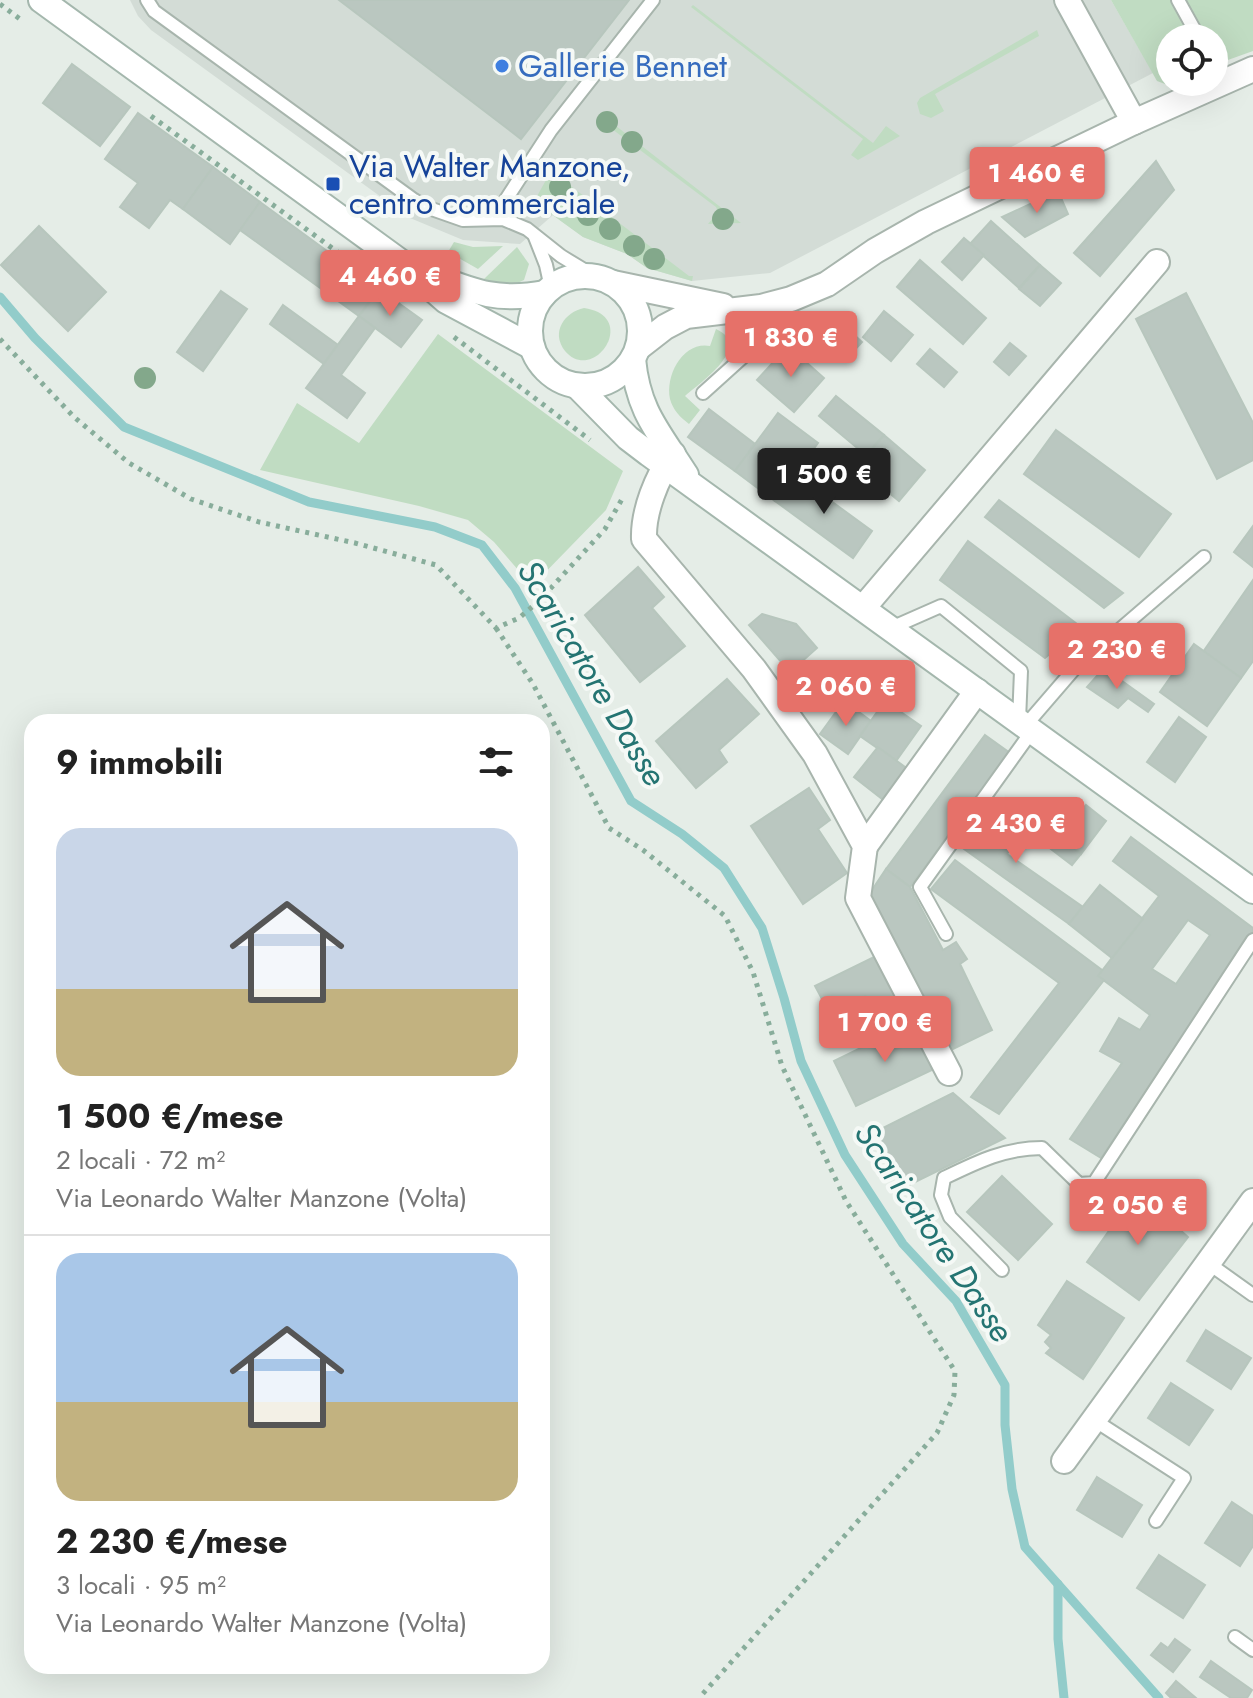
<!DOCTYPE html>
<html lang="it">
<head>
<meta charset="utf-8">
<style>
  :root { --surface:#fff; --page:#f6f6f6; --text:#222; --muted:#767676; --line:#e0e0e0; --accent:#e67169 }
  body { margin:0; font-family:Jost,sans-serif; background:var(--page); color:var(--text); height:100vh; display:flex; flex-direction:column; font-size:30px; white-space:nowrap }
  * { box-sizing:border-box; margin:0 }
  p { font-size:26px; color:var(--muted) }
  .icon { flex:none; width:44px; height:44px; fill:none; stroke:currentColor; stroke-width:2; stroke-linecap:round; stroke-linejoin:round }
  .map { position:relative; flex:1; overflow:hidden }
  .drawer { position:absolute; left:24px; top:714px; width:526px; height:960px; display:flex; flex-direction:column; background:var(--surface); border-radius:24px; box-shadow:0 8px 32px #0002 }
  .drawer>* { flex:none }
  .tools { position:absolute; left:1156px; top:24px; display:grid; gap:16px }
  .tools a { display:grid; place-items:center; width:72px; height:72px; border-radius:50%; background:var(--surface); box-shadow:0 8px 32px #0002; font-size:40px }
  .price { position:absolute; translate:-50% -68px; padding:0 18px; border-radius:8px; background:var(--accent); color:#fff; font-size:26px; line-height:52px; filter:drop-shadow(0 2px 4px #0008) }
  .price::after { content:''; position:absolute; left:50%; top:48px; width:24px; height:18px; margin-left:-12px; background:inherit; clip-path:polygon(0 0,100% 0,50% 100%) }
  .price.selected { background:#222; color:#fff }
  ul { padding:0; list-style:none }
  li { display:grid; align-content:center; gap:16px; height:424px; padding:0 32px }
  li+li { border-top:2px solid var(--line) }
  li span { display:grid; place-items:center; height:248px; border-radius:24px; color:#555 }
  li>.icon { margin-inline-start:auto }
  span .icon { width:144px; height:144px; fill:#fffc; stroke-width:1 }
  li b { font-size:34px }
  h2 { display:flex; justify-content:space-between; align-items:center; height:96px; padding:0 32px; font-size:34px }
  .map>svg:first-child { display:block }
</style>
</head>
<body>
<div class="map">
<svg width="1253" height="1698" viewBox="0 0 1253 1698">
  <rect width="100%" height="100%" fill="#e5ede7"/>
  <path fill="#d3dcd6" d="M130,0H1111L1153,73L770,273L692,281L647,268L627,254L583,237L553,215L520,244L463,240L410,218L151,30L138,16Z"/>
  <g fill="#c0dcc2">
    <path d="M1111,0H1253V51L1214,65V38H1170V82H1173L1165,84L1157,81Z"/>
    <path d="M693,5L873,143L886,126L900,136L858,160L851,155L863,139L691,7Z"/>
    <path d="M1037,30L1039,36L935,94L944,111L931,118L920,114L917,103L920,98Z"/>
    <path d="M605,118L607,119L741,223L708,224L718,212L716,207L604,123Z"/>
    <path d="M551,171L689,276H693L692,281L647,268L627,254L583,237L540,206L536,198Z"/>
    <path d="M454,242L473,247L503,246L478,269L448,252Z"/>
    <path d="M517,247L529,264L524,280C508,288 500,285 484,279Z"/>
    <path d="M584,308C640,316 594,385 565,351C550,332 565,312 584,308Z"/>
    <path d="M716,329C754,346 700,383 685,396L700,410L689,424C680,417 673,410 670,399C665,374 684,341 710,346Z"/>
    <path d="M438,334L623,471L606,510L532,586L494,542L468,520L419,506L260,470L297,403L359,443Z"/>
  </g>
  <g fill="none" stroke-linecap="round" stroke-linejoin="round">
    <g stroke="#92ccca" stroke-width="9">
      <path d="M0,297L35,338L124,427L309,502L435,527L482,545L515,588L631,801L682,834L724,868L762,928L784,998L801,1061L845,1155L903,1244L956,1301L1005,1385V1425L1012,1489L1025,1547L1159,1698"/>
      <path d="M1058,1584V1639L1064,1698"/>
    </g>
  </g>
  <g fill="#bac7c0" stroke="#b7c6bd" stroke-width="2" fill-rule="evenodd">
    <path d="M339,0H629L521,139Z"/>
    <path d="M72,64L130,107L100,146L43,103Z"/>
    <path d="M138,113L213,167L183,209L170,200L149,228L120,207L138,183L105,159Z"/>
    <path d="M1156,161L1174,190L1100,276L1074,253Z"/>
    <path d="M213,167L260,202L230,244L183,209Z"/>
    <path d="M1058,191L1068,214L1025,237L1002,217Z"/>
    <path d="M260,202L379,289L359,316L240,230Z"/>
    <path d="M991,221L1040,265L1019,288L970,244Z"/>
    <path d="M39,226L106,292L68,331L1,265Z"/>
    <path d="M964,238L984,255L962,280L942,262Z"/>
    <path d="M920,260L986,318L963,344L897,287Z"/>
    <path d="M1040,265L1061,283L1040,306L1019,289Z"/>
    <path d="M379,289L422,320L401,347L359,316Z"/>
    <path d="M221,291L247,309L203,371L177,352Z"/>
    <path d="M1186,293L1253,423V460L1217,479L1136,319Z"/>
    <path d="M283,305L338,345L324,364L270,324Z"/>
    <path d="M884,311L913,335L891,361L863,337Z"/>
    <path d="M830,313L862,342L846,359L811,328Z"/>
    <path d="M359,316L375,328L341,375L365,393L347,418L306,388Z"/>
    <path d="M1010,343L1026,356L1009,375L994,362Z"/>
    <path d="M788,346L824,378L794,412L757,380Z"/>
    <path d="M930,349L957,372L944,387L917,364Z"/>
    <path d="M836,396L884,435L867,456L819,416Z"/>
    <path d="M709,409L755,444L735,471L688,437Z"/>
    <path d="M778,413L818,443L775,501L735,471Z"/>
    <path d="M1056,430L1171,514L1139,557L1024,474Z"/>
    <path d="M884,435L925,470L899,501L857,466Z"/>
    <path d="M794,474L872,531L853,558L775,501Z"/>
    <path d="M999,500L1123,593L1104,608L985,517Z"/>
    <path d="M1253,526V567L1234,552Z"/>
    <path d="M968,541L1081,627L1045,658L940,580Z"/>
    <path d="M638,567L664,597L652,608L685,646L640,682L585,615Z"/>
    <path d="M1253,580V661L1241,678L1203,652Z"/>
    <path d="M762,614L796,624L817,648L790,672L749,625Z"/>
    <path d="M1194,644L1241,678L1207,726L1160,692Z"/>
    <path d="M1104,668L1154,704L1148,712L1128,698L1118,708L1087,687Z"/>
    <path d="M727,679L759,714L719,750L727,762L696,788L656,741Z"/>
    <path d="M844,701L871,721L848,754L820,734Z"/>
    <path d="M885,701L921,726L896,761L860,736Z"/>
    <path d="M1179,717L1206,737L1175,782L1147,762Z"/>
    <path d="M985,735L1010,753L910,887L886,869Z"/>
    <path d="M878,747L909,770L886,802L854,777Z"/>
    <path d="M809,788L830,820L818,829L847,873L803,904L751,826Z"/>
    <path d="M1086,805L1106,821L1081,854L1060,838Z"/>
    <path d="M989,808L1022,834L1007,854L1083,907L1069,924L964,849Z"/>
    <path d="M1131,837L1253,928V932L1101,1158L1070,1139L1122,1063L1100,1051L1119,1018L1140,1030L1150,1015L1098,976L1159,896L1113,861ZM1188,920L1210,935L1176,984L1152,969Z"/>
    <path d="M1060,838L1081,854L1072,865L1051,849Z"/>
    <path d="M955,860L1102,970L1098,976L1104,980L999,1114L971,1097L1059,983L931,889Z"/>
    <path d="M886,869L910,887L943,950L956,942L967,959L960,964L992,1030L949,1051L870,893Z"/>
    <path d="M1100,885L1143,919L1112,958L1069,924Z"/>
    <path d="M878,955L914,1022L886,1036L865,996L829,1012L815,986Z"/>
    <path d="M914,1022L936,1068L856,1106L834,1061Z"/>
    <path d="M953,1093L1005,1138L903,1188L875,1132Z"/>
    <path d="M1002,1176L1052,1224L1018,1260L967,1212Z"/>
    <path d="M1137,1191L1188,1237L1139,1300L1087,1262Z"/>
    <path d="M1067,1281L1124,1318L1083,1379L1046,1353L1051,1348L1045,1342L1051,1335L1038,1325Z"/>
    <path d="M1206,1330L1251,1358L1231,1389L1187,1361Z"/>
    <path d="M1171,1383L1213,1410L1189,1445L1148,1418Z"/>
    <path d="M1097,1477L1142,1505L1122,1537L1077,1510Z"/>
    <path d="M1232,1502L1253,1516V1546L1240,1566L1205,1543Z"/>
    <path d="M1159,1555L1205,1585L1183,1618L1137,1588Z"/>
    <path d="M1175,1639L1190,1650L1173,1672L1151,1655L1161,1643L1168,1648Z"/>
    <path d="M1211,1661L1252,1690L1247,1698H1231L1200,1677Z"/>
    <path d="M1176,1681L1196,1698H1171L1166,1693Z"/>
  </g>
  <g fill="none" stroke-linecap="round" stroke-linejoin="round">
    <defs>
      <g id="lane">
        <path d="M147,0L154,11L414,200L426,207L463,220L503,219L527,229L561,256L594,276"/>
        <path d="M1178,0L1199,38"/>
        <path d="M503,219L505,201L551,130L653,0"/>
        <path d="M535,237L546,265L551,288"/>
        <path d="M703,393L774,329L790,302"/>
        <path d="M891,628L941,606L1021,671L1019,721"/>
        <path d="M1025,726L1075,668L1204,557"/>
        <path d="M946,934L920,887L1032,731"/>
        <path d="M1208,1263L1253,1295"/>
        <path d="M1002,1270L950,1217L941,1195L944,1178C977,1162 1005,1148 1042,1148L1079,1184L1094,1183L1253,940"/>
        <path d="M1094,1420L1184,1478L1156,1521"/>
        <path d="M1235,1637L1253,1650"/>
      </g>
      <g id="street">
        <path d="M1067,0L1134,122"/>
        <path d="M613,283L723,306"/>
        <path d="M638,348L665,327L686,316L761,307L791,299L827,284L875,251L926,222L1134,122L1253,69"/>
        <path d="M673,454C657,477 643,511 644,539L754,669L815,754L865,846L858,898L949,1073"/>
        <path d="M863,608L1157,262"/>
        <path d="M865,846L977,691"/>
        <path d="M1064,1461L1253,1201"/>
      </g>
      <g id="secondary">
        <path d="M41,0L405,265L446,301L532,347"/>
        <path d="M420,271C468,289 492,303 545,293"/>
        <circle cx="585" cy="331" r="55"/>
        <path d="M633,359C638,412 659,432 686,475"/>
        <path d="M577,386L628,438L649,454L1253,891"/>
      </g>
    </defs>
    <use href="#lane" stroke="#a8b5ad" stroke-width="16"/>
    <use href="#street" stroke="#a8b5ad" stroke-width="28"/>
    <use href="#secondary" stroke="#a4b7ad" stroke-width="28"/>
    <g stroke="#88ad9b" stroke-width="5" stroke-dasharray="4 6" stroke-linecap="butt">
      <path d="M0,4L24,22"/>
      <path d="M151,116L391,291"/>
      <path d="M454,337L590,440"/>
      <path d="M0,339L74,417L129,463L191,499L259,522L355,543L436,565L496,628L519,618L539,601L605,529L622,499"/>
      <path d="M496,628L533,684L609,828L643,850L725,916L753,972L782,1066L846,1201L955,1371L954,1395L937,1433L699,1698"/>
    </g>
    <use href="#lane" stroke="#fff" stroke-width="12"/>
    <use href="#street" stroke="#fff" stroke-width="24"/>
    <use href="#secondary" stroke="#fff" stroke-width="24"/>
  </g>
  <g fill="#83a88b">
    <circle cx="607" cy="122" r="11"/>
    <circle cx="632" cy="142" r="11"/>
    <circle cx="560" cy="187" r="11"/>
    <circle cx="588" cy="215" r="11"/>
    <circle cx="723" cy="219" r="11"/>
    <circle cx="610" cy="229" r="11"/>
    <circle cx="634" cy="246" r="11"/>
    <circle cx="654" cy="259" r="11"/>
    <circle cx="145" cy="378" r="11"/>
  </g>
  <circle fill="#3f7fe0" stroke="#f5f9f6" stroke-width="3" cx="502" cy="66" r="8"/>
  <rect fill="#1a4fb4" stroke="#f5f9f6" stroke-width="3" x="325" y="176" width="16" height="16" rx="4"/>
  <g text-anchor="middle" dominant-baseline="central" stroke-width="8" stroke-linejoin="round" paint-order="stroke">
    <g font-size="32" fill="#366cbe" stroke="#f5f9f6" text-anchor="start">
      <text x="518" y="66">Gallerie Bennet</text>
    </g>
    <g font-size="32" fill="#164399" stroke="#f5f9f6" text-anchor="start">
      <text x="349" y="166">Via Walter Manzone,<tspan x="349" dy="37">centro commerciale</tspan></text>
    </g>
    <g font-size="34" font-style="italic" fill="#247472" stroke="#f5f9f6">
      <text transform="translate(592 673) rotate(59)">Scaricatore Dasse</text>
      <text transform="translate(934 1232) rotate(56)">Scaricatore Dasse</text>
    </g>
  </g>
</svg>
<div class="tools">
<a><svg class="icon" aria-label="locate" viewBox="0 0 24 24"><circle cx="12" cy="12" r="6"/><path d="M12 2v4M12 18v4M2 12h4M18 12h4"/></svg></a>
</div>
<b class="price" style="left:1037px;top:215px">1 460 €</b>
<b class="price" style="left:390px;top:318px">4 460 €</b>
<b class="price" style="left:791px;top:379px">1 830 €</b>
<b class="price selected" style="left:824px;top:516px">1 500 €</b>
<b class="price" style="left:1117px;top:691px">2 230 €</b>
<b class="price" style="left:846px;top:728px">2 060 €</b>
<b class="price" style="left:1016px;top:865px">2 430 €</b>
<b class="price" style="left:885px;top:1064px">1 700 €</b>
<b class="price" style="left:1138px;top:1247px">2 050 €</b>
<section class="drawer">
<h2>9 immobili<svg class="icon" aria-label="filters" viewBox="0 0 24 24"><path d="M4 7h16M4 17h16"/><circle cx="9" cy="7" r="2"/><circle cx="15" cy="17" r="2"/></svg></h2>
<ul>
<li><span style="background:linear-gradient(#c9d6e8 65%,#c2b280 0)"><svg class="icon" aria-label="home" viewBox="0 0 24 24"><path d="M3 11l9-7 9 7M6 9v11h12V9"/></svg></span><div><b>1 500 €/mese</b><p>2 locali · 72 m²</p><p>Via Leonardo Walter Manzone (Volta)</p></div></li>
<li><span style="background:linear-gradient(#a9c7e8 60%,#c2b280 0)"><svg class="icon" aria-label="home" viewBox="0 0 24 24"><path d="M3 11l9-7 9 7M6 9v11h12V9"/></svg></span><div><b>2 230 €/mese</b><p>3 locali · 95 m²</p><p>Via Leonardo Walter Manzone (Volta)</p></div></li>
</ul>
</section>
</div>
</body>
</html>
